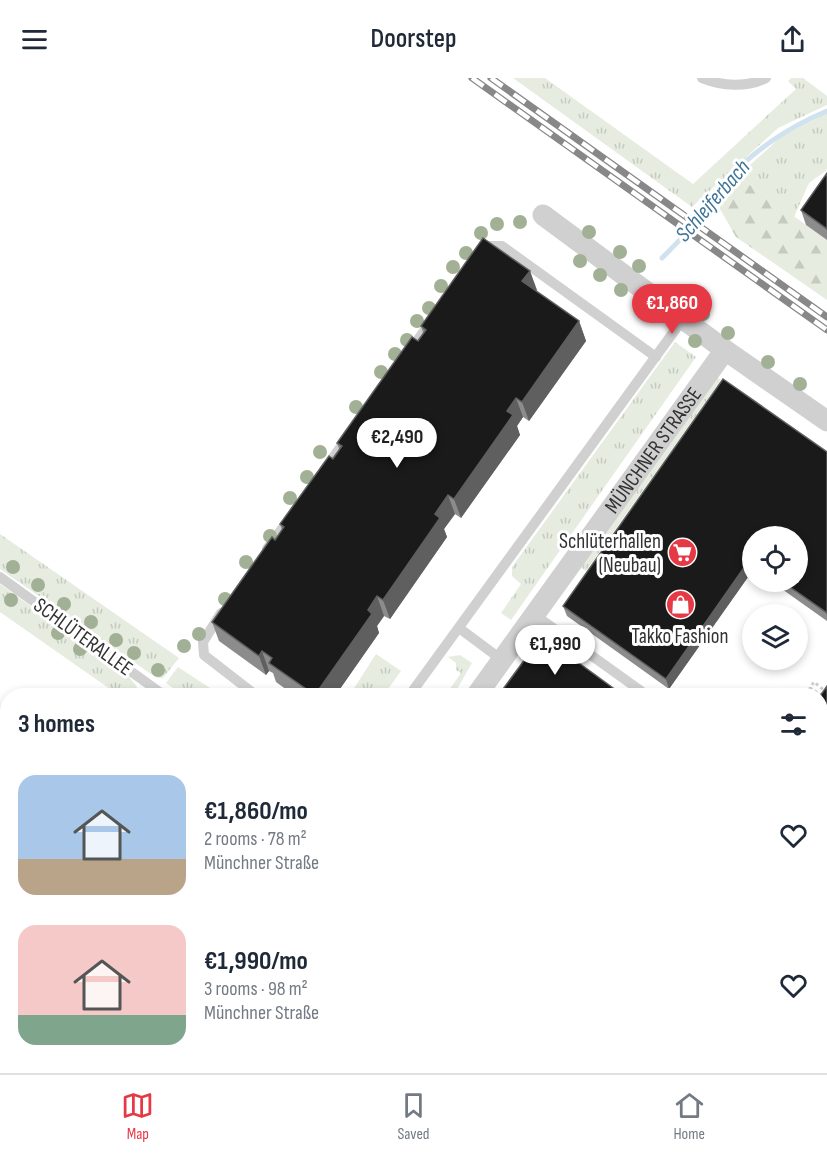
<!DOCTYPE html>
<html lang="en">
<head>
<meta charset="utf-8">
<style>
  :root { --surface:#fff; --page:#f6f6f7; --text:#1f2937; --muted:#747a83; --line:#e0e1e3; --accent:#e63946 }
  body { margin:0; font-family:"Sofia Sans Condensed",sans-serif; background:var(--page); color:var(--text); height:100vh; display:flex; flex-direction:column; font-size:22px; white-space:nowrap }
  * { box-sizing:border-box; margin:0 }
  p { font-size:20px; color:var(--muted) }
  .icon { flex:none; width:33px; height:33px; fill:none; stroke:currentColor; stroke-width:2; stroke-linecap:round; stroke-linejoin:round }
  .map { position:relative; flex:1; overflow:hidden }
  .details { position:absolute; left:0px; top:610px; width:828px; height:386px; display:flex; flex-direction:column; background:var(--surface); border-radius:24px 24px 0 0; box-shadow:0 3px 9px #0003 }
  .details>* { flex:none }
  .fabs { position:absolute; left:742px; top:448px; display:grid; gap:12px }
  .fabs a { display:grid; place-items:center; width:66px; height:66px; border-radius:50%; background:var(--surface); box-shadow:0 3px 9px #0003; font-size:30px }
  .price { position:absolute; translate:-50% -51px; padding:0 14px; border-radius:21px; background:#fff; color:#222; font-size:20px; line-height:39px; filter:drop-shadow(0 2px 3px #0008) }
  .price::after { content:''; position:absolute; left:50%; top:36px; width:18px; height:14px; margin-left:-9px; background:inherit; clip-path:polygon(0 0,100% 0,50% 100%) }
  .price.current { background:var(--accent); color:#fff }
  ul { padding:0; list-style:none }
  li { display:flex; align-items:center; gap:18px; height:150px; padding:0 18px }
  li span { display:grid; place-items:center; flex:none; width:168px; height:120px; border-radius:18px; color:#555 }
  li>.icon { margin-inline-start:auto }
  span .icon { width:72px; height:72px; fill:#fffc; stroke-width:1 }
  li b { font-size:26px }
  h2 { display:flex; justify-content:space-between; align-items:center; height:72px; padding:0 18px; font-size:26px }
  header { display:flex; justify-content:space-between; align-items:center; height:78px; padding:0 18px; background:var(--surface); font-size:27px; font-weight:600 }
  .dock { display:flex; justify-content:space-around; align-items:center; height:84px; border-top:2px solid var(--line); background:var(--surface); font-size:16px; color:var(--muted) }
  .dock a { display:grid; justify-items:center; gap:3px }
  .dock .current { color:var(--accent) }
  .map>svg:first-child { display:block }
</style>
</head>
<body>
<header><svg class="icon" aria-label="menu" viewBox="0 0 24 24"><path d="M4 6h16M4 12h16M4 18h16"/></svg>Doorstep<svg class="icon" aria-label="share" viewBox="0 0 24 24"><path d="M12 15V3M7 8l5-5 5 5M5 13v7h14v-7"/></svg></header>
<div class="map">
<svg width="827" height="995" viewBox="0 0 827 995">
  <defs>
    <pattern id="grass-tufts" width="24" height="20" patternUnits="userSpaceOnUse" patternTransform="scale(1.5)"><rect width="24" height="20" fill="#e6ecdf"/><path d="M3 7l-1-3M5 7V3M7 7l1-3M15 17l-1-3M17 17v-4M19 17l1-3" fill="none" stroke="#c6cbc0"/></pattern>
    <pattern id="forest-firs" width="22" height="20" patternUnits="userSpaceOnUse" patternTransform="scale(1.5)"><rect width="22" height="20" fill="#e6ecdf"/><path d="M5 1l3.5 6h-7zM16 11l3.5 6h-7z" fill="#c6cbc0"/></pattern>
  </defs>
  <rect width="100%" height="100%" fill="#fff"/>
  <g fill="url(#grass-tufts)">
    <path d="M513,0H545L693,106L796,11L788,3L791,0H803L827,18V27L778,50L692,129Z"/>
    <path d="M827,35V92L809,105L794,139L738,98L782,58Z"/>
    <path d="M675,264L696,279L511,542L501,535L521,506L512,498V489Z"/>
    <path d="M716,299L721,302L586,493L581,490Z"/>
    <path d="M0,456L179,580L163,600H158L151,596L0,491Z"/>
    <path d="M0,506L130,600L137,609L135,618H120L0,534Z"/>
    <path d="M376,576L401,593L383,618H349Z"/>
    <path d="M460,577L472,585L453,618H445L461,595L456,592V585L448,579Z"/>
    <path d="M178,589L222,618H184L166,605Z"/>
  </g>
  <path fill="url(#forest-firs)" d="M738,98L827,162V222L736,159L720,131L718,119L725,109Z"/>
  <path fill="#e6ecdf" d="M369,988L661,989L660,995H368Z"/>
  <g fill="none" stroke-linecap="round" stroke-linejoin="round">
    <path stroke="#cfe2ee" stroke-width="5" d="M662,180C674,168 686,156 697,143C707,131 711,117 722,105C755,73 784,51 827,33"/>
    <path stroke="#cdcdcd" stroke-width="3" stroke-dasharray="3 3" stroke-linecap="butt" d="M822,618L810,610L814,604L825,613"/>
    <g stroke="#d0d0d0" stroke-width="10">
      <path d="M702,0C722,8 746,10 766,0"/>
      <path d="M481,174L490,168H502L656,279"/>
      <path d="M409,274L430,245"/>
      <path d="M325,391L347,360"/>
      <path d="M267,471L290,440"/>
      <path d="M0,499L165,618"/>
      <path d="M221,535L203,564L204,577L257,618"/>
      <path d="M535,537L648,618"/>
      <path d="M459,550L502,582"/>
      <path d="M409,618L683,241"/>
      <path d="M820,738L827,743"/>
    </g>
    <g stroke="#d0d0d0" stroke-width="21">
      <path d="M543,137L725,272L827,343"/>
      <path id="s1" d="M476,618L725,272"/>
      <path d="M714,995L715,988"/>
    </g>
    <g stroke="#bdbdbd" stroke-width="30">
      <path d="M0,814H8"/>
      <path d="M820,964L827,965"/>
    </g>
    <defs>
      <g id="rail">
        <path d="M472,0L827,252"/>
        <path d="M491,0L827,239"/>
      </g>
    </defs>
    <use href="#rail" stroke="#888" stroke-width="7"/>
    <use href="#rail" stroke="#fff" stroke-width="4.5" stroke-dasharray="14" stroke-linecap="butt"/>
  </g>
  <g fill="#a2b095">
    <circle cx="520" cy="144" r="7"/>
    <circle cx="497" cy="146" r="7"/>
    <circle cx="589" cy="154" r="7"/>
    <circle cx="481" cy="155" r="7"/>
    <circle cx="620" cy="174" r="7"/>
    <circle cx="466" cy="175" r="7"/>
    <circle cx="580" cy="183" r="7"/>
    <circle cx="639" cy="188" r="7"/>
    <circle cx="453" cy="189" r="7"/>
    <circle cx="600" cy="197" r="7"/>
    <circle cx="441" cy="208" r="7"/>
    <circle cx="621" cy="212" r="7"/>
    <circle cx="676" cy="215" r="7"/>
    <circle cx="429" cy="230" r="7"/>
    <circle cx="703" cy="236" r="7"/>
    <circle cx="655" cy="237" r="7"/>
    <circle cx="417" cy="243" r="7"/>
    <circle cx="728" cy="255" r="7"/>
    <circle cx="407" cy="262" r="7"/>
    <circle cx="695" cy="263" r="7"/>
    <circle cx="395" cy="276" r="7"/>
    <circle cx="768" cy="284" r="7"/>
    <circle cx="381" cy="294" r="7"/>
    <circle cx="800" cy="306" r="7"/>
    <circle cx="356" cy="329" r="7"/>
    <circle cx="320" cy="374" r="7"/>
    <circle cx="307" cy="399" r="7"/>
    <circle cx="290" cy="420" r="7"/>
    <circle cx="270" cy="458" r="7"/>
    <circle cx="246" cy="484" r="7"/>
    <circle cx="13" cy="489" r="7"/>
    <circle cx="38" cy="507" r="7"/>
    <circle cx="225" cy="521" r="7"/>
    <circle cx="11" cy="522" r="7"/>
    <circle cx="64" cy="526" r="7"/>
    <circle cx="91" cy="544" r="7"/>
    <circle cx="58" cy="555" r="7"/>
    <circle cx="199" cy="556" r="7"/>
    <circle cx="116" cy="562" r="7"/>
    <circle cx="184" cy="568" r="7"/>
    <circle cx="80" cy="571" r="7"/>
    <circle cx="134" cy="575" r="7"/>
    <circle cx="158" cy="592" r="7"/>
  </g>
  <g fill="#8c8c8c">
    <path d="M827,95V162L806,147L801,132Z"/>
    <path d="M530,193L536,213L579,243L586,263L529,343L523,339L517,348L520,357L461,440L455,436L444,451L447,459L390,541L384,538L377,548L379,555L335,618H295L276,604L273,595L269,593L266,597L219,563L212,544L282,452L280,446L339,371L337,365L423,255L421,248Z"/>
    <path d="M827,374V543L772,504H798L753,459V492L669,611L567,538L563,528Z"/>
    <path d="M827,608V701L820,696V618Z"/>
  </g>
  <g fill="#5f5f5f">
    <path d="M530,193L537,212L529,222L522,203Z"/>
    <path d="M579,243L586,263L529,343L522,324Z"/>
    <path d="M516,320L523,339L517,348L520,357L461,440L454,421L507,333Z"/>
    <path d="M448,417L455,436L444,451L447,459L390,541L383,522L435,436Z"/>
    <path d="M750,481L753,492L669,611L666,601Z"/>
    <path d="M377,518L384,538L377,548L379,555L335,618H315L368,532Z"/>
    <path d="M262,573L269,593L266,597L259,578Z"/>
    <path d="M768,988H770L772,995H767Z"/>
  </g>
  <g fill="#1a1a1a" stroke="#5f5f5f" stroke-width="1.5">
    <path d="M827,95V151L801,132Z"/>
    <path d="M483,160L530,193L522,203L579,243L522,324L516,320L507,333L513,337L454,421L448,417L435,436L440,440L383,522L377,518L368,532L372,536L315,617L269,585L272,580L262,573L259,578L212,544L272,459L275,462L284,449L280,446L329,378L333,381L342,368L337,365L412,259L418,263L426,252L421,248Z"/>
    <path d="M723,301L827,374V535L783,504H798V459H753V483L750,481L666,601L563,528Z"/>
    <path d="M542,558L624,618H498Z"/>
    <path d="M827,608V697L820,693V618Z"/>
    <path d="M516,988H534L533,995H516Z"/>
    <path d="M731,988H768L767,995H730Z"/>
  </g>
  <defs>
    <symbol id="supermarket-disc" viewBox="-11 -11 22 22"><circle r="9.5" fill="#e63946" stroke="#fff"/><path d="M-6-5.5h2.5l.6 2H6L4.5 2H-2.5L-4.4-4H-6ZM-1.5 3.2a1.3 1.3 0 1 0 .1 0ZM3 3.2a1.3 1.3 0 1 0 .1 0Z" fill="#fff"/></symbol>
    <symbol id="shop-disc" viewBox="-11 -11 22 22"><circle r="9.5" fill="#e63946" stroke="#fff"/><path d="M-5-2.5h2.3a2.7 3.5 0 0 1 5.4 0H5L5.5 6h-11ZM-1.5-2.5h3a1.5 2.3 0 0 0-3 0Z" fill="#fff"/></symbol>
  </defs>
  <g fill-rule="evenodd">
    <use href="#supermarket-disc" x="666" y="458" width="33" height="33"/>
    <use href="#shop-disc" x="664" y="510" width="33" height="33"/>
  </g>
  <g text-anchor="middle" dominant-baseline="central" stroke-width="6" stroke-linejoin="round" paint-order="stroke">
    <g font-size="21" fill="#333" stroke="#fff">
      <text stroke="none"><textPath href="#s1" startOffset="303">MÜNCHNER STRASSE</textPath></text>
      <text transform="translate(83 559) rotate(36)">SCHLÜTERALLEE</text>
    </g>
    <g font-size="21" fill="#333" stroke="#fff" text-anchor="end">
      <text x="661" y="463">Schlüterhallen<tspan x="661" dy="24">(Neubau)</tspan></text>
      <text x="680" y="558" text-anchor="middle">Takko Fashion</text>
    </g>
    <g font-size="22" font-style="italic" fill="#3f7597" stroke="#fff">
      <text transform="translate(713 123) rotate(-49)">Schleiferbach</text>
    </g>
  </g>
</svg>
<div class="fabs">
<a><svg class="icon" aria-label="locate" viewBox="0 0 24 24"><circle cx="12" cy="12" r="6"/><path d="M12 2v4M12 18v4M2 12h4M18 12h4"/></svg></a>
<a><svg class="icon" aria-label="layers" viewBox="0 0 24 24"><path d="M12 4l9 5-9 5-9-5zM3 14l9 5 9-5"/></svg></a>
</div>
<b class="price current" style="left:672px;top:257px">€1,860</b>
<b class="price" style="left:397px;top:391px">€2,490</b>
<b class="price" style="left:555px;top:598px">€1,990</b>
<section class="details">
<h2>3 homes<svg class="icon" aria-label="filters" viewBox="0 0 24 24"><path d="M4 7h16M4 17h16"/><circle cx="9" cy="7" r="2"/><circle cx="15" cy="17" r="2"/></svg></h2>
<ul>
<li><span style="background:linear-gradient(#a9c7e8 70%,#b9a48a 0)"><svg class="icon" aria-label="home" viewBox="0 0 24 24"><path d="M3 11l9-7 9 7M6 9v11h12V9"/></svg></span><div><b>€1,860/mo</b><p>2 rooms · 78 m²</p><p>Münchner Straße</p></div><svg class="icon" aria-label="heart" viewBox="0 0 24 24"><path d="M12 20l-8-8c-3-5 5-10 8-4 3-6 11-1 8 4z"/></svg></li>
<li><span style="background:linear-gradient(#f6c9c9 75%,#7fa58c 0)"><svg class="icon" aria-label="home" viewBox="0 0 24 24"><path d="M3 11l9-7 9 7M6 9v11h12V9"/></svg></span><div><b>€1,990/mo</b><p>3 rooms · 98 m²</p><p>Münchner Straße</p></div><svg class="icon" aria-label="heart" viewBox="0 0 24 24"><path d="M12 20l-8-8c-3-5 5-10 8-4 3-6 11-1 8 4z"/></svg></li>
</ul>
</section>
</div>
<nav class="dock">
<a class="current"><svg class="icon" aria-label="map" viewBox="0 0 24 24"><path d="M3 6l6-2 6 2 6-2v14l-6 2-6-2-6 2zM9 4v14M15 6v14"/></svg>Map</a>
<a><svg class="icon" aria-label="saved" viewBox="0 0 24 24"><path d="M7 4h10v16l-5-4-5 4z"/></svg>Saved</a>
<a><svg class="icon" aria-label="home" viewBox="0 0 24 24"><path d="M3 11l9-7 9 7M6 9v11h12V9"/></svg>Home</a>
</nav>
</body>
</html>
